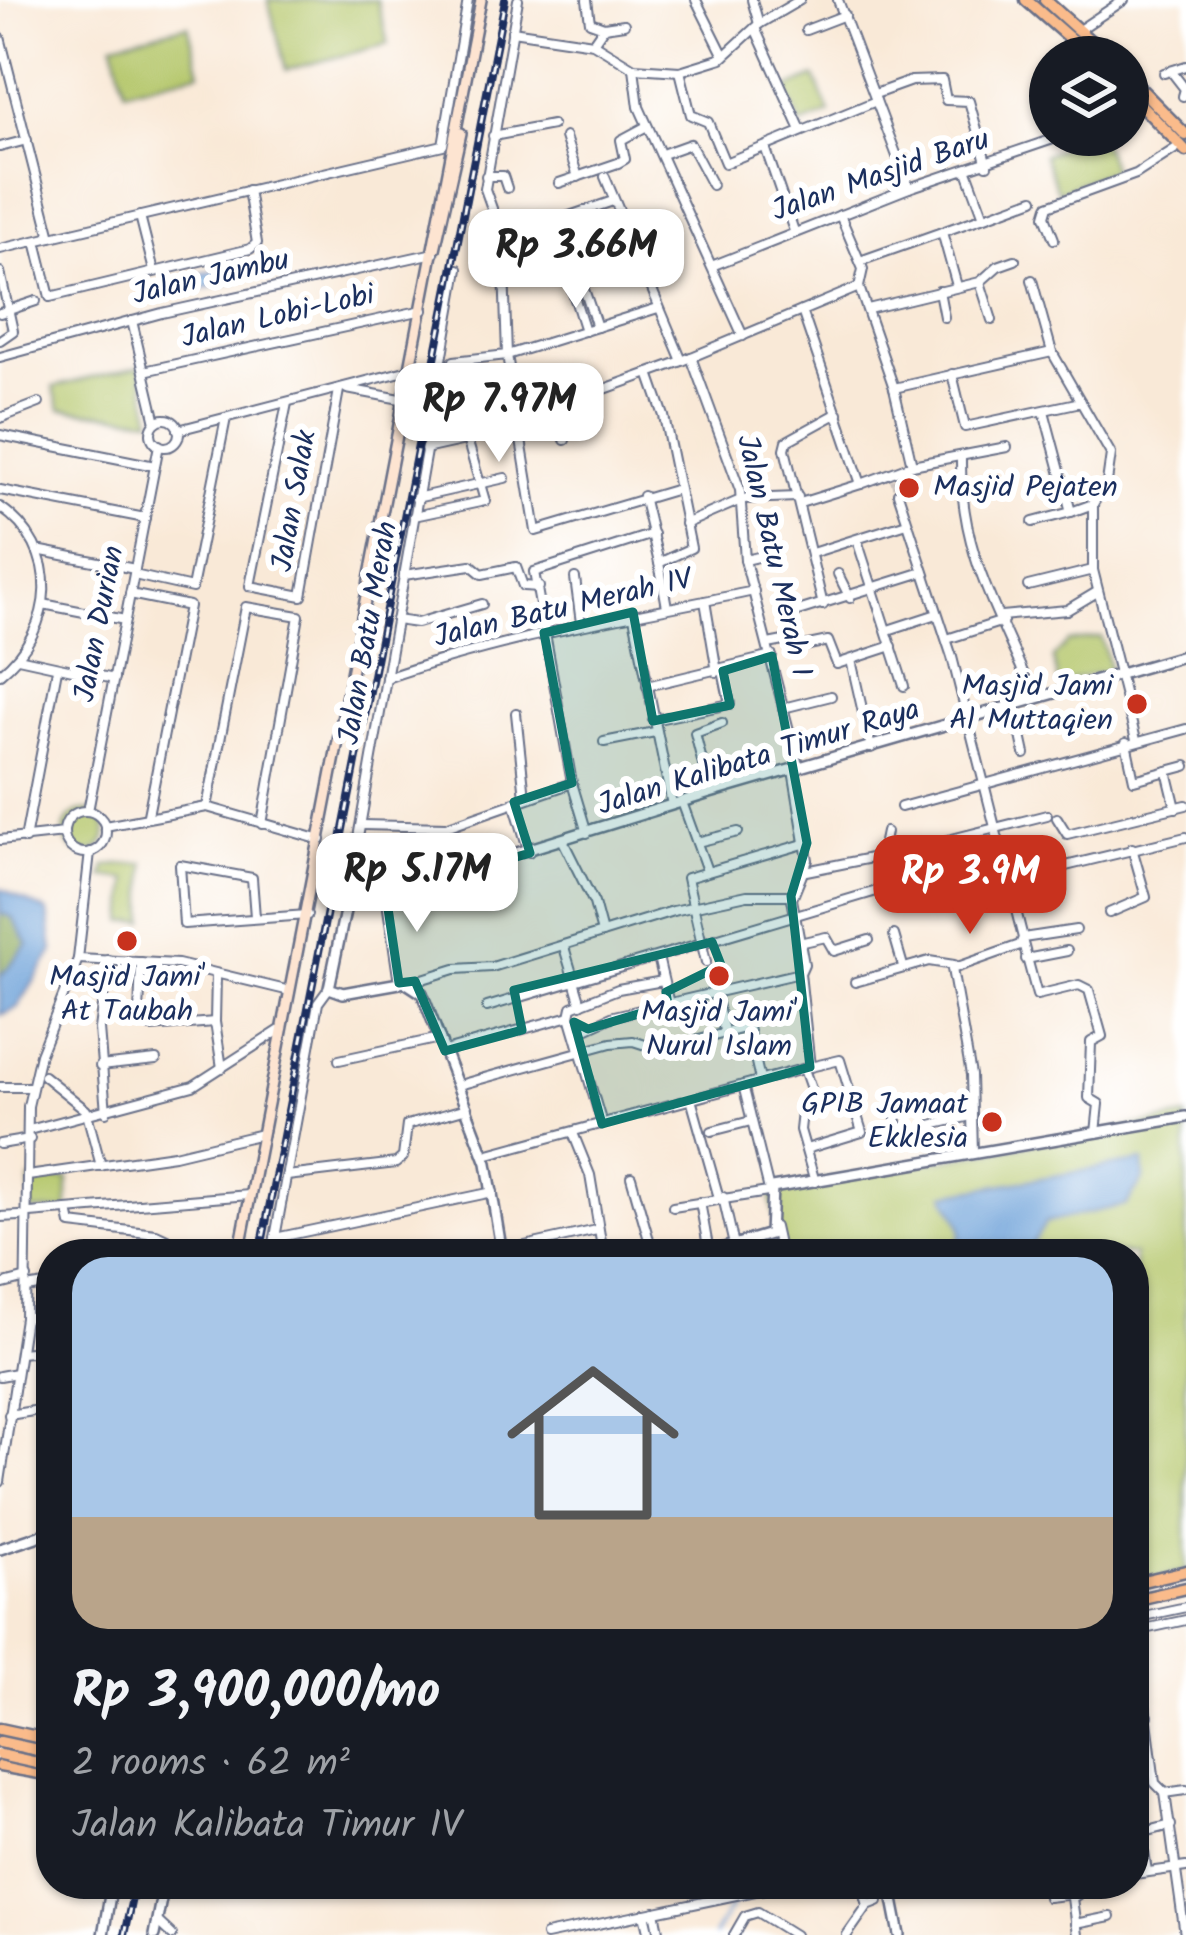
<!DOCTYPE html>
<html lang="en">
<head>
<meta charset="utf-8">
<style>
  :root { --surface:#171b24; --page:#242831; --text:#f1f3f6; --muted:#9ea1a6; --accent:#c8321e }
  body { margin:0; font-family:Kalam,sans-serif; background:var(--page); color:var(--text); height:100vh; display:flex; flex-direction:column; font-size:45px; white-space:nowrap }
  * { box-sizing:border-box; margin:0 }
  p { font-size:39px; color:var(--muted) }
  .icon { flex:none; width:66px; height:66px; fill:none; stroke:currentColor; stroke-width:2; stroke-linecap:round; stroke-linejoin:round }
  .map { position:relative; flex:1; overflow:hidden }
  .drawer { position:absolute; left:36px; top:1239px; width:1113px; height:660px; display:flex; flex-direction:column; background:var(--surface); border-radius:48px; box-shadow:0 3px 9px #0004 }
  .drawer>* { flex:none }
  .fabs { position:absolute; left:1029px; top:36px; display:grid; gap:24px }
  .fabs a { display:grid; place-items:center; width:120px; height:120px; border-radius:50%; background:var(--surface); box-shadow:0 3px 9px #0004; font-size:60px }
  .price { position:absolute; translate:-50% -102px; padding:0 27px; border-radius:24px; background:#fff; color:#222; font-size:39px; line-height:78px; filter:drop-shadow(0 3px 6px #0008) }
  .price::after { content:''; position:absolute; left:50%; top:72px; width:36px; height:27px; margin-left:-18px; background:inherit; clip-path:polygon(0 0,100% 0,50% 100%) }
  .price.current { background:var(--accent); color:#fff }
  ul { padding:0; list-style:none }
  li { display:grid; align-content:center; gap:24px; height:636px; padding:0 36px }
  li span { display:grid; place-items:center; height:372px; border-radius:36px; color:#555 }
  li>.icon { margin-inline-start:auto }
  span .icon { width:216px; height:216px; fill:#fffc; stroke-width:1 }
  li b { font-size:51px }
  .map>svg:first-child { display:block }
</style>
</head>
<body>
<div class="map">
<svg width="1186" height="1935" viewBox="0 0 1186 1935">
  <rect width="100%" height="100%" fill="#fff"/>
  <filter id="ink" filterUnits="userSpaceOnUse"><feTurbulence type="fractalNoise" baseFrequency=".00833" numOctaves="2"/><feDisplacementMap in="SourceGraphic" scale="24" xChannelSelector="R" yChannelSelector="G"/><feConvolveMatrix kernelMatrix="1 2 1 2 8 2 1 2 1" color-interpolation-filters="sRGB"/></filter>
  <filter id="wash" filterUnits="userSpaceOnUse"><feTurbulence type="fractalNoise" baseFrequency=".004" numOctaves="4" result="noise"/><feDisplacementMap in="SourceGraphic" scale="48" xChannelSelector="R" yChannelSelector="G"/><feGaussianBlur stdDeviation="2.7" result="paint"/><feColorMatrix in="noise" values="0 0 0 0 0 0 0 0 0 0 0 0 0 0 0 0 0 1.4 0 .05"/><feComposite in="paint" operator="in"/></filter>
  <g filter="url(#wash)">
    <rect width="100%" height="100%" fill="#f9e9d7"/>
    <g fill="#b4c669" stroke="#687a64" stroke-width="3">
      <path d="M268,0H377L388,44L286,70Z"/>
      <path d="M188,25L200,72L125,90L113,43Z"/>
      <path d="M815,77L830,113L801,125L786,89Z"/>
      <path d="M1093,135H1099L1113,169L1058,192L1043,155Z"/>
      <path d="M140,366L152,419L60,409L53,387Z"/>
      <path d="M1101,637L1110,669L1059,684L1053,658L1068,642Z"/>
      <circle cx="85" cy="832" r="21"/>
      <path d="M145,863V921L125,922L128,880L103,877L106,866Z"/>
      <path d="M1186,1117V1571L1134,1583V1254H782L769,1190Z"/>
      <path d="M68,1179V1210L31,1211L30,1180Z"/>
    </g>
    <path fill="#8fab5d" stroke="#556d5e" stroke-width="3" d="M0,913L12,917L28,944L0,977Z"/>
    <g fill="#6ca0d8" stroke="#44689b" stroke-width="3">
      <path d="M231,267L235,281L177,295L173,280Z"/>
      <path d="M0,888L48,912L53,951L18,1007L0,1015V977L28,944L12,917L0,913Z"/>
      <path d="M1143,1161L1144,1178L1126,1205L1046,1222L1026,1254H949C974,1229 955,1218 945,1194Z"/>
    </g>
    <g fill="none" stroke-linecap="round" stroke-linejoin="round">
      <path stroke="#6ca0d8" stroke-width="3" d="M714,1935L734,1901"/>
    </g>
  </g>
  <g filter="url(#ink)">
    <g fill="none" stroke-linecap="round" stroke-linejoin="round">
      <path stroke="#cdc4bf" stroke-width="8" stroke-dasharray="8 4" stroke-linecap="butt" d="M894,479L898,493"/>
      <defs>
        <g id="minor">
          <path d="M518,0L485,189L503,239L507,355L536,531L678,489"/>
          <path d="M587,0L590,22L604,27"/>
          <path d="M696,0L724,56"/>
          <path d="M752,0L759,24"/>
          <path d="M838,0L909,188"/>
          <path d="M755,28L801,130"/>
          <path d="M806,30L845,15"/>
          <path d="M1079,30L1124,0"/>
          <path d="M512,31L593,43L634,68L680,71L722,58L759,24L800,0"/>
          <path d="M0,37L51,237"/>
          <path d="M593,43L604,27L624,24"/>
          <path d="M634,68L639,107L743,336"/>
          <path d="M680,71L691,115L708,122L725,163L876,101"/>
          <path d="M1171,71L1185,89L1183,96"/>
          <path d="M1164,73L1186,66"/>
          <path d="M875,94L911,81L942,80L946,100L969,101L987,165"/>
          <path d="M493,136L552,125"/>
          <path d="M565,137L578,177"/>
          <path d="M0,147L27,140"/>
          <path d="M765,147L794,231"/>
          <path d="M662,154L690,144L712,185"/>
          <path d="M486,176H503L507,188"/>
          <path d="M605,177L682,361"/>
          <path d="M559,183L618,163L625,159L621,140L647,126"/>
          <path d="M840,215L863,269L859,287L894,388L912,465"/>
          <path d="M140,216L154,271"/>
          <path d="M985,217L1034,199"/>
          <path d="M514,235L613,201"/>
          <path d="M1054,239L1045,216L1048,206L1136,174L1181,145"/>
          <path d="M36,241L50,297L250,249L257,243L248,190"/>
          <path d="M0,249L443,145L468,0"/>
          <path d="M860,261L942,232"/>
          <path d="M714,265L909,188L1065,135"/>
          <path d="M0,272L13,331L0,340"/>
          <path d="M578,272L597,327"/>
          <path d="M1032,280L1052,352L1111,454L1107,482L1093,504V570L1136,740"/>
          <path d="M980,282L998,266L1015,260"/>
          <path d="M980,282L992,320"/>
          <path d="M957,286L942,232L984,217L967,171"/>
          <path d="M572,290L585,331"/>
          <path d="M939,291L944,317"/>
          <path d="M868,309L980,282"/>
          <path d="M802,311L861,484L912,465L1007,447"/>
          <path d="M0,313L36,301"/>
          <path d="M132,321L156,422"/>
          <path d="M0,357L162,313L434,253"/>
          <path d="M691,357L740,490L745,560L799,769"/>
          <path d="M454,361L507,355L658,308"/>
          <path d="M144,371L423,310"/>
          <path d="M649,373L664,416L691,548L659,563L667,607"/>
          <path d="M952,374L965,427L1081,402"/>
          <path d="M894,388L1052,352"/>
          <path d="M347,389L406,400"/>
          <path d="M287,403L250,586L302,596L339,390"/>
          <path d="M557,403L565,440"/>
          <path d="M1044,411L1071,512L1093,504"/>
          <path d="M0,418L39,403"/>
          <circle cx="165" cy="433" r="14"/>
          <path d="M178,430L413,369"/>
          <path d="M0,435L155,466"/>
          <path d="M425,449L461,441L682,361L859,287"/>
          <path d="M961,459C960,555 999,612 1034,698"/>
          <path d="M0,490L145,518"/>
          <path d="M898,493L952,657L1023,938L1020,945L952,969L971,1075L973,1153"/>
          <path d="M643,496L659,563"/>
          <path d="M416,498L505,478"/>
          <path d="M800,503L861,484"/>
          <path d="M0,507C62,549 56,629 0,674"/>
          <path d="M414,516L485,501L467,439"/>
          <path d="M1033,522L1071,512"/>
          <path d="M685,524L743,499L798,497"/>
          <path d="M857,540L904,686"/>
          <path d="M42,551L135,569"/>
          <path d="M812,553L907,523"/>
          <path d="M745,560L767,555"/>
          <path d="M838,574L850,598"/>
          <path d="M134,575L192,588L226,418"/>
          <path d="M404,575L471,565L482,574L516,567L523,586L539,587"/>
          <path d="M575,578L581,623"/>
          <path d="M1028,586L1093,570"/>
          <path d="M130,594L189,606L148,815"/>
          <path d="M705,601L717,672"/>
          <path d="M43,604L125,620"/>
          <path d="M823,605L785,449L787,441L838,413"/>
          <path d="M798,611L923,572"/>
          <path d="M633,612L672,805"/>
          <path d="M1001,616L1067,610L1097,592"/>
          <path d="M396,620L417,623L482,604"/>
          <path d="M888,630L937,614"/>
          <path d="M947,639L1003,621"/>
          <path d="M768,644L789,640L794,648L828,641L837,664L892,646"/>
          <path d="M18,658L114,679"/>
          <path d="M851,660L871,748"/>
          <path d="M386,678C507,636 629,617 754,591"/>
          <path d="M647,686L772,656"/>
          <path d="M1014,704L1025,754"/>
          <path d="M783,708L831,696"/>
          <path d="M516,713L525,797"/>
          <path d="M653,720L730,704L723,671"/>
          <path d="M604,742L655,732"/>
          <path d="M1126,743L1134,780L1186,766"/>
          <path d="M1167,771L1176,808"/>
          <path d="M710,793L695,733L722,723"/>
          <path d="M514,802L529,852"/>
          <path d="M682,802L706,868"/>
          <path d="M207,807L246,607L299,616L262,824"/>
          <path d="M901,807L1186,729"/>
          <path d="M88,811L159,445"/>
          <circle cx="85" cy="832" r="21"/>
          <path d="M1057,818L1067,834L1186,805"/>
          <path d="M361,825L446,827L572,783"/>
          <path d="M105,826L207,807L321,840"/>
          <path d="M587,833L572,783L534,572L653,534"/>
          <path d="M25,839L57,669"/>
          <path d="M0,840L64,833"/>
          <path d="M697,842L738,832"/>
          <path d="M940,842L1047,815"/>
          <path d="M564,843L594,903L602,933"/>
          <path d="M806,871L881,856L886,832"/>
          <path d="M386,895L399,983"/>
          <path d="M346,906L458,269"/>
          <path d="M1109,913L1146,897L1132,848"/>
          <path d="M255,917L252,878L180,865L184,924L307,915"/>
          <path d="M894,935L903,966"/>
          <path d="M1023,938L1076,930"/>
          <path d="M799,943L826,937L834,951L869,940"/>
          <path d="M1023,943L1037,995L1079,985L1089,990L1102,1036L1091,1042L1089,1098L1099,1104L1096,1133"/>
          <path d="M564,947L581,1004"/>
          <path d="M658,957L669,1004"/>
          <path d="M78,959L178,964L290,991"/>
          <path d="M1026,959L1067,951"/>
          <path d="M141,962L139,1014L150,1027L215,1022"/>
          <path d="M706,962L687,878L807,843"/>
          <path d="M216,975L215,1022L222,1068"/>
          <path d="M855,982L929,961L954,965"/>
          <path d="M410,983L455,969L492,967L673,911L747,895H792"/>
          <path d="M714,992L725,1034"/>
          <path d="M487,1007L937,873L949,894L1186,837"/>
          <path d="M570,1016L602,1124"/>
          <path d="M570,1016L572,1007L618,989L663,981"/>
          <path d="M577,1033L614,1016L800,973"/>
          <path d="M445,1051L570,1016"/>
          <path d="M339,1060L440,1038"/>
          <path d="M100,1066L156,1060"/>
          <path d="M804,1069L817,1106L802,1112L800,1130L815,1182"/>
          <path d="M44,1076L86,1110L101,1166"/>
          <path d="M459,1085L611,1043L633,1041L661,1050L748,1027L760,1080"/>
          <path d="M743,1085L769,1190"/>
          <path d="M0,1087H30"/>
          <path d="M691,1099L719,1198"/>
          <path d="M893,1109L903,1140L931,1125L971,1116"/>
          <path d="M106,1112L99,1029L108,960"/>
          <path d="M29,1130L193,1086L283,1028"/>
          <path d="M712,1131L751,1121"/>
          <path d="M573,1133L590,1175L603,1254"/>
          <path d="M0,1144L30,1139"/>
          <path d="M806,1149L862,1132L840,1060L810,1067"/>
          <path d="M485,1155L810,1067L800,973L804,964L792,899L808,860L793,770"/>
          <path d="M28,1176L174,1155L262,1134"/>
          <path d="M287,1176L396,1163L403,1157L407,1125L467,1108"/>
          <path d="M631,1177L653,1254"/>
          <path d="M723,1197L734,1245"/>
          <path d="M700,1202L709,1252"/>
          <path d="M673,1207L768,1192"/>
          <path d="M68,1210L71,1224L156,1234L199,1254"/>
          <path d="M30,1213L249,1195"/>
          <path d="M0,1217L20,1216"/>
          <path d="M774,1227L780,1254"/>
          <path d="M275,1238L493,1192"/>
          <path d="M502,1251L597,1230"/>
          <path d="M272,1254L318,1003L329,988"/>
          <path d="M0,1285L27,1278"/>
          <path d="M26,1288L51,1284"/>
          <path d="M25,1318L51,1313"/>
          <path d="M20,1353L51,1350"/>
          <path d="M0,1376L16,1373"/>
          <path d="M9,1415L51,1408"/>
          <path d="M0,1482L25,1318L28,1106L40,1054L78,959L90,852"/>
          <path d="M1134,1618L1186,1607"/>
          <path d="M1134,1619L1155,1783L1165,1793L1186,1790"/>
          <path d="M1135,1631L1186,1620"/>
          <path d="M1134,1717L1148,1716"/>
          <path d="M1165,1793L1185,1935"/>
          <path d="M1147,1871L1141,1833L1171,1825"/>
          <path d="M1134,1874L1186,1867"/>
          <path d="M1048,1897L1074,1894"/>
          <path d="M655,1912L660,1935"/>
          <path d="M645,1914L650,1935"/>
          <path d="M157,1921L172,1935"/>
          <path d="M1075,1924L1110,1917"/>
          <path d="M546,1935L789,1884"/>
          <path d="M734,1935L745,1916L758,1912L795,1935"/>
          <path d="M847,1935L868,1905L878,1901L876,1894L865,1895L868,1905"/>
          <path d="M1077,1935L1072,1898L1095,1884"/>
        </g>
        <g id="tertiary">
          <path d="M502,1254L487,1163L422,993L405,982L343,993L329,988L346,906L710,793L1186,655"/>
          <path d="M704,1254L770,1234L772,1188L1186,1117"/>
          <path d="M0,1549L51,1532"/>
          <path d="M890,1884L900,1935"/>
          <path d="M103,1935L112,1884"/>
          <path d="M154,1935L164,1884"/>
        </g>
        <g id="secondary">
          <path d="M435,249L461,133"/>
          <path d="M239,1254L481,0"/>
        </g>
        <g id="primary">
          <path d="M1026,0L1091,57"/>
          <path d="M1045,0L1108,57"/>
          <path d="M1128,76L1186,135"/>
          <path d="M1128,92L1186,151"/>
          <path d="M1134,1583L1186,1571"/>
          <path d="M1134,1600L1186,1588"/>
          <path d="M0,1729L51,1740"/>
          <path d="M0,1742L51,1753"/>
          <path d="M0,1766L51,1775"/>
        </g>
      </defs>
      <use href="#minor" stroke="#697088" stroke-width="12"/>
      <use href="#tertiary" stroke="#697088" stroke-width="14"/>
      <use href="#secondary" stroke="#697088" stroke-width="14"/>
      <use href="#primary" stroke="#697088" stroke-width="15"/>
      <use href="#minor" stroke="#fff" stroke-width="8"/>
      <use href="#tertiary" stroke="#fff" stroke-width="9"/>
      <use href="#secondary" stroke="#fde4d1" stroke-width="9"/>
      <use href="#primary" stroke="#fabb8b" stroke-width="10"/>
      <defs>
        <g id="rail">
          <path d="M260,1254L505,0"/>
          <path d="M124,1935L135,1884"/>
        </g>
      </defs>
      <use href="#rail" stroke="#1b2f5e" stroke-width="8"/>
      <use href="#rail" stroke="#fff" stroke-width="3" stroke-dasharray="9" stroke-linecap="butt"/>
      <defs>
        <path id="primary-bridge" d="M0,1755L51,1766"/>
      </defs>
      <use href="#primary-bridge" stroke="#697088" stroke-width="15" stroke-linecap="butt"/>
      <use href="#primary-bridge" stroke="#fabb8b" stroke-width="10"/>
    </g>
  </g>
  <path fill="#0f766e" fill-opacity="0.2" stroke="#0f766e" stroke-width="9" stroke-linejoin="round" d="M633,612L653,721L730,705L723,671L772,656L807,843L791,896L810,1067L602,1124L574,1022L588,1029L668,1005L666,992L721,965L712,942L514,990L522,1030L445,1051L415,981L399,983L386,895L530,853L514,802L572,783L544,633Z"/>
  <g fill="#c8321e" stroke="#fff" stroke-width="4.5">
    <circle cx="909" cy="488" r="12"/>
    <circle cx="1137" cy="704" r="12"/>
    <circle cx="127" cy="941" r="12"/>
    <circle cx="719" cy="976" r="12"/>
    <circle cx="992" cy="1122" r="12"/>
  </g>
  <g text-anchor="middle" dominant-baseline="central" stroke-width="12" stroke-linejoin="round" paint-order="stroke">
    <g font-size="30" fill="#1b2f5e" stroke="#fff">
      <text transform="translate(881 176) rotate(-19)">Jalan Masjid Baru</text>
      <text transform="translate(211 278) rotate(-13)">Jalan Jambu</text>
      <text transform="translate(278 317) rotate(-13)">Jalan Lobi-Lobi</text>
      <text transform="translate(295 501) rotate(-80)">Jalan Salak</text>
      <text transform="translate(773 556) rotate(77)">Jalan Batu Merah I</text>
      <text transform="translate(563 609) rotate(-13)">Jalan Batu Merah IV</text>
      <text transform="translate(100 624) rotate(-79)">Jalan Durian</text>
      <text transform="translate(369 633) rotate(-80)">Jalan Batu Merah</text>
      <text transform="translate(759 758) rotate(-17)">Jalan Kalibata Timur Raya</text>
    </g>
    <g font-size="30" fill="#1b2f5e" stroke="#fff" text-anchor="end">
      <text x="933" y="488" text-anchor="start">Masjid Pejaten</text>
      <text x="1113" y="687">Masjid Jami<tspan x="1113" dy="34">Al Muttaqien</tspan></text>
      <text x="127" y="978" text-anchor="middle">Masjid Jami'<tspan x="127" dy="34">At Taubah</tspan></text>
      <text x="719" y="1013" text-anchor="middle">Masjid Jami'<tspan x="719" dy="34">Nurul Islam</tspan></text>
      <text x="968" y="1105">GPIB Jamaat<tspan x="968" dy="34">Ekklesia</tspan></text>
    </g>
  </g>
</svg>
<div class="fabs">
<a><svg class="icon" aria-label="layers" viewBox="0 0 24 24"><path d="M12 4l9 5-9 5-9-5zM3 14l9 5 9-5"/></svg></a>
</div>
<b class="price" style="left:576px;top:311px">Rp 3.66M</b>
<b class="price" style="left:499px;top:465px">Rp 7.97M</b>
<b class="price" style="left:417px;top:935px">Rp 5.17M</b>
<b class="price current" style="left:970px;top:937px">Rp 3.9M</b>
<section class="drawer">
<ul>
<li><span style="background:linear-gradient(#a9c7e8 70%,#b9a48a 0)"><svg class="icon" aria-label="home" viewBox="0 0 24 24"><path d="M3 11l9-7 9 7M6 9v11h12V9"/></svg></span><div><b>Rp 3,900,000/mo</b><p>2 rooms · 62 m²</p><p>Jalan Kalibata Timur IV</p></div></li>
</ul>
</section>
</div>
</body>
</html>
